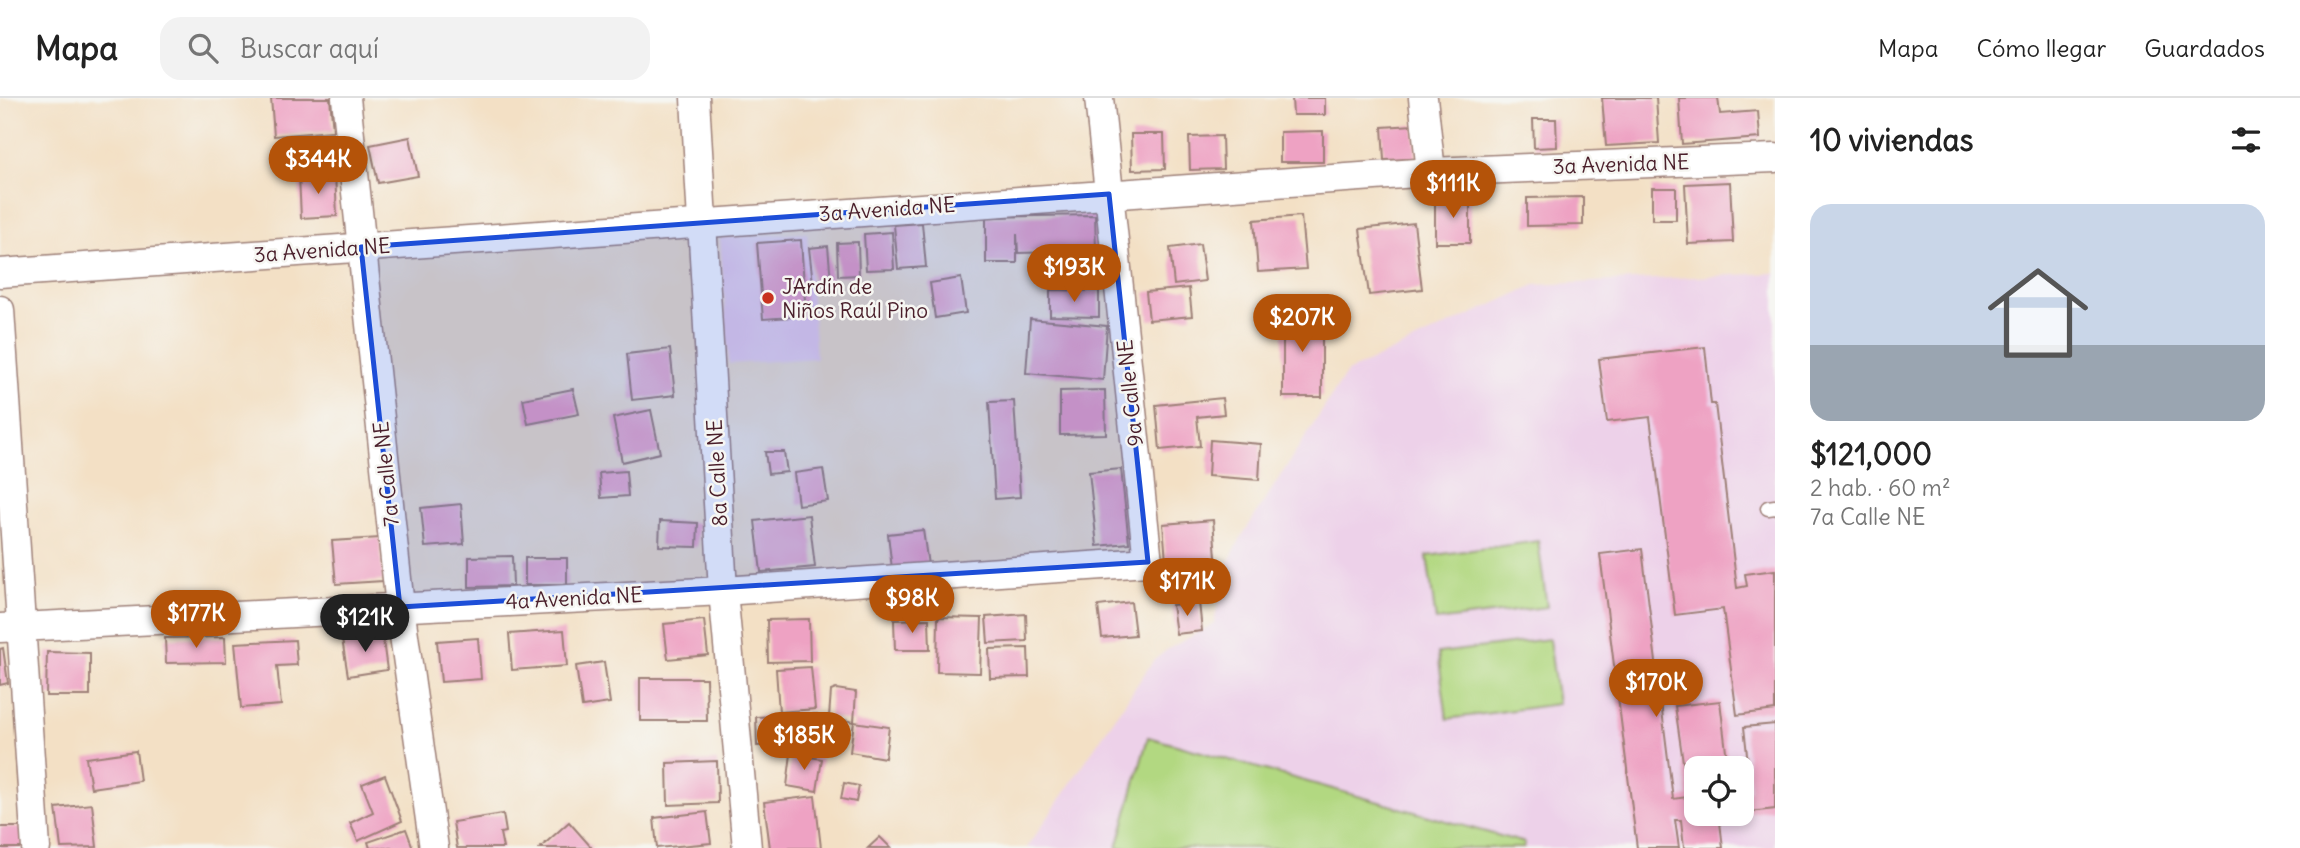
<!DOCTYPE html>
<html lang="es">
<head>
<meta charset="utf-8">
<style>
  :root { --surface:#fff; --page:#f2f2f2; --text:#222; --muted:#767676; --line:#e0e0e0; --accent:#b45309 }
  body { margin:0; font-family:Delius,sans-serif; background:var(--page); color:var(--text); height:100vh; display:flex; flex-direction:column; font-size:26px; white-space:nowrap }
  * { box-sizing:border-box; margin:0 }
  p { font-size:23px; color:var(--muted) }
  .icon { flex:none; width:38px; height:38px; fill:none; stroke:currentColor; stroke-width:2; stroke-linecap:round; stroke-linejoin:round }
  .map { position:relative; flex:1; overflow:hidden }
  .drawer { display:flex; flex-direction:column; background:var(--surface); width:525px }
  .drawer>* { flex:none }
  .controls { position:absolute; left:1684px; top:658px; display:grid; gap:14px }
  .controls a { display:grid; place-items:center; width:70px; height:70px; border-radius:14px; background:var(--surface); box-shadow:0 4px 10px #0003; font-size:35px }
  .price { position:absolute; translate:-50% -60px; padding:0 16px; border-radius:24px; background:var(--accent); color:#fff; font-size:23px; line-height:46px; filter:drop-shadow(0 2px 4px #0008) }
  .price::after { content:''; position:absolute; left:50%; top:42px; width:21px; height:16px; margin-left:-10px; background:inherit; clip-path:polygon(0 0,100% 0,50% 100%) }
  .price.current { background:#222; color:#fff }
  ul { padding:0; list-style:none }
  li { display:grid; align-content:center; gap:14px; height:371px; padding:0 35px }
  li span { display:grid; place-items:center; height:217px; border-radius:21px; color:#555 }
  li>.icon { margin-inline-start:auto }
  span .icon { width:126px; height:126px; fill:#fffc; stroke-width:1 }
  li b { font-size:30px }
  h2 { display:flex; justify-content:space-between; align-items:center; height:84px; padding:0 35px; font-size:30px }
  header { display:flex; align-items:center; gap:42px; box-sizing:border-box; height:98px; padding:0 35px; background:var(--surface); border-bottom:2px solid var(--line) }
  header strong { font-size:33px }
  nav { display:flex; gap:38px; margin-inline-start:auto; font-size:24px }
  .search { width:490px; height:63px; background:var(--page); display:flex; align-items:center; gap:18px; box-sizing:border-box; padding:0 24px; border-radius:21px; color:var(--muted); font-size:26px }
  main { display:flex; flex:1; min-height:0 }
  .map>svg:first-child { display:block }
</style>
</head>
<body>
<header>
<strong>Mapa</strong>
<div class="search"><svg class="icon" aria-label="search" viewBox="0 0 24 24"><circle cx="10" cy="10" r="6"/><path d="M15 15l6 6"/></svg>Buscar aquí</div>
<nav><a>Mapa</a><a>Cómo llegar</a><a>Guardados</a></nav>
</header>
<main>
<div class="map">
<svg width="1775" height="750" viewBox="0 0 1775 750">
  <rect width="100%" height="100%" fill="#f6f6f2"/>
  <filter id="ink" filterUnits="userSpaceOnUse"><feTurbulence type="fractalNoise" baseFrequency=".0143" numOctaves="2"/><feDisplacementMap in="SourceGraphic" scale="14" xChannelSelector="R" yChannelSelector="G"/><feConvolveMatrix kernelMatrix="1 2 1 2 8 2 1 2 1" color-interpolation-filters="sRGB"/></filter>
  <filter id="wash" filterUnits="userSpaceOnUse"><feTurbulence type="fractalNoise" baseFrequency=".00686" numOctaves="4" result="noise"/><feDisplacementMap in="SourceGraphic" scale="28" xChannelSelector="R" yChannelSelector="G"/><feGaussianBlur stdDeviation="1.57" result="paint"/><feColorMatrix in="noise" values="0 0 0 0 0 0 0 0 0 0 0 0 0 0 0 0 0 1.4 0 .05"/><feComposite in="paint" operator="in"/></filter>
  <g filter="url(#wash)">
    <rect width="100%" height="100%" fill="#f3e0c5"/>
    <g fill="#edd1e9" fill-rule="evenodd">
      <path d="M807,135L816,260L729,266L720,140Z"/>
      <path d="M1775,175V750H1027L1153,563L1168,551L1214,526L1224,473L1242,438L1347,274L1535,187ZM1696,670H1741V716H1696Z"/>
    </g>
    <g fill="#b2d881" stroke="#7e7c56" stroke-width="2">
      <path d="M1538,443L1547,509L1436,523L1427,458Z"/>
      <path d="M1549,541L1558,606L1447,621L1438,555Z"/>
      <path d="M1148,639L1525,745L1524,750H1117Z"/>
    </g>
    <g id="blocks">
      <g fill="#eea2c3">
        <path d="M271,0H330L333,33L274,38Z"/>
        <path d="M1292,0H1325V17H1293Z"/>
        <path d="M1602,0H1656L1659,45L1606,48Z"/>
        <path d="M1679,0H1718L1720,16L1758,13L1760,40L1682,46Z"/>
        <path d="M1533,21H1556L1557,49L1534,50Z"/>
        <path d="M1414,27L1416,61L1384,62L1382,29Z"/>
        <path d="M1323,33V64H1280V34Z"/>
        <path d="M1131,36H1164L1165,71L1132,72Z"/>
        <path d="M1222,38L1223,71L1190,72L1189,39Z"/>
        <path d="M410,39L418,78L378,85L370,47Z"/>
        <path d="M335,75L337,118L301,120L299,77Z"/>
        <path d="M1730,84L1733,144L1688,146L1685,86Z"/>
        <rect x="1652" y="90" width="24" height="32"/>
        <path d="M1470,98V145H1435V99Z"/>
        <path d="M1583,99V127L1527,128V100Z"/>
        <path d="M1095,117L1096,153L1018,155L1017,136V165H986V119Z"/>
        <path d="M1301,118L1306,171L1258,174L1254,122Z"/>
        <path d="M922,125L926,169L898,171L894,127Z"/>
        <path d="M1414,125L1422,191L1369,197L1360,131Z"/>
        <path d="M892,134L894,171L866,172L864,136Z"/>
        <path d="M801,142L806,218L763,221L757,145Z"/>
        <path d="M858,144L859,177L838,178L837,145Z"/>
        <path d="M1200,146L1205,183L1174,187L1170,150Z"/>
        <path d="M828,148L831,183L813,185L809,150Z"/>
        <path d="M1095,156L1098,182L1054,185L1052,160Z"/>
        <path d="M961,180L966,215L935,220L930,185Z"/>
        <path d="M1189,190L1192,218L1149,222L1146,194Z"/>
        <path d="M1050,192L1099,193V219L1050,218Z"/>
        <rect x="1283" y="214" width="39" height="85"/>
        <path d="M1030,221L1107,228L1103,282L1026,275Z"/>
        <path d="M1705,249L1711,306H1715L1737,490L1747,488L1745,476L1775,472V612L1737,617L1723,511L1675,517L1650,319L1607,324L1599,261Z"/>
        <path d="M670,251L675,297L632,302L627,256Z"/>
        <path d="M573,291L579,316L528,326L523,301Z"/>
        <path d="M1105,292L1106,336L1060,337V293Z"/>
        <path d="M1222,300L1224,316L1197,319L1200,348L1160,352L1156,307Z"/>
        <path d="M1014,303L1020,399L995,401L989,304Z"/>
        <path d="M651,312L660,355L622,364L613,320Z"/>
        <path d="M1210,342L1261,346L1259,382L1208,378Z"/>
        <path d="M765,354H784L787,374L768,376Z"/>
        <path d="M823,371L828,403L798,407L794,375Z"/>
        <path d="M1121,371L1129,445L1097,448L1089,374Z"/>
        <path d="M626,373L628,398L601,400L599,375Z"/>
        <path d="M461,406L464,446L425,449L421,410Z"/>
        <path d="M809,417L815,469L761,474L755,423Z"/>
        <path d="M1213,422L1217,471L1167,475L1163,426Z"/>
        <path d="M660,423L698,425L697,449L659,448Z"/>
        <path d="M923,432L928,467L892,471L888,436Z"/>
        <path d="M380,440L383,483L336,486L332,443Z"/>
        <path d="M1642,451L1673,701L1688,699L1675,608L1720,603L1728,670H1696V716H1719L1723,750H1684L1681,722H1675L1679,750H1637L1600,456Z"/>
        <path d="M512,458L513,488L469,489V459Z"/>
        <rect x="525" y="460" width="42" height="27"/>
        <path d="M1131,504L1135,537L1102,540L1098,508Z"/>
        <path d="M1199,504L1202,533L1176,536L1172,507Z"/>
        <path d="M1026,516L1027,543L988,545L986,519Z"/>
        <path d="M938,519L982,520L980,575L937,574Z"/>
        <path d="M809,521L810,563L768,564L767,522Z"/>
        <path d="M929,521L930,552H895L894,522Z"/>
        <path d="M704,522L708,557L668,561L664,526Z"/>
        <path d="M564,532L567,568L512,572L509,536Z"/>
        <path d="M382,535L387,572L348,578L342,541Z"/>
        <path d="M225,539L226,564L166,565L165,540Z"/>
        <path d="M478,540L481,581L441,584L437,543Z"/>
        <path d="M295,542L297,567L277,568L281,607L241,610L235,545Z"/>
        <path d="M3,550L8,585L0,587V551Z"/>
        <path d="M1028,550L1029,579L990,580L989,551Z"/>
        <path d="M47,554L90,555V598H46Z"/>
        <path d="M604,564L610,605L582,609L576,568Z"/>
        <path d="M811,569L815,611L779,614L776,571Z"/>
        <path d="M640,580H706L707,623H640Z"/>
        <path d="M836,591L856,594L854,624L829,619L831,593Z"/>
        <path d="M817,616L819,645L757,648L756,619Z"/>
        <path d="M854,624L889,629L885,660L850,654Z"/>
        <path d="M1775,626V711L1741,715V693L1751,692L1744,629Z"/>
        <path d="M136,653L140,683L91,690L86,660Z"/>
        <path d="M791,656L822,661L817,693L787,688Z"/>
        <path d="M717,663L718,705L668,707L667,665Z"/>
        <path d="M385,677L402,723L358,743L350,725L373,714L362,686Z"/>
        <path d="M844,685L859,688L856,704L841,701Z"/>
        <path d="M815,698L821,750H770L764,704Z"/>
        <path d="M92,706L97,749L61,750L56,710Z"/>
        <path d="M707,714L711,745L657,750L654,720Z"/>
        <path d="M503,716L506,734L500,735L503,750H457L453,724Z"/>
        <path d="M569,724L592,750H540Z"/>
        <rect x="0" y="729" width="23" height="21"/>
        <path d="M406,731L413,750H370L368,744Z"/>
        <path d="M880,739L891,750H868Z"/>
      </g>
    </g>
  </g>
  <g filter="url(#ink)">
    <use href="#blocks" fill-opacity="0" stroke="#9e8078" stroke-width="2"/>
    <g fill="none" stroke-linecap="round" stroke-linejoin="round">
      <defs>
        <path id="service" d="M1768,410L1775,409"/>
        <g id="minor">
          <path d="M346,0L400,509L434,750"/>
          <path d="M695,0L723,493L747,750"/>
          <path d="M1423,0L1431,74"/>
          <path d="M0,175L1431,74L1775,60"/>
          <path d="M0,212L36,750"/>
          <path d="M0,530L723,493L1148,464L1099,0"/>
        </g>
      </defs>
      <use href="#service" stroke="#9e8078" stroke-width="17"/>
      <use href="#minor" stroke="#9e8078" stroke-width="31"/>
      <use href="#service" stroke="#fff" stroke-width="14"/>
      <use href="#minor" stroke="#fff" stroke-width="28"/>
    </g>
  </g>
  <path fill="#1d4ed8" fill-opacity="0.2" stroke="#1d4ed8" stroke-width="5" stroke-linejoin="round" d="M1109,96L1148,464L400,509L361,149Z"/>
  <circle fill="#c8321e" stroke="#f6f6f2" stroke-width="2.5" cx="768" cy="200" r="7"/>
  <g text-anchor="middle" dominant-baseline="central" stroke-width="5" stroke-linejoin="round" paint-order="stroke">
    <g font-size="21" fill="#4a1f2b" stroke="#f6f6f2">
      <text transform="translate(1621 66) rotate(-2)">3a Avenida NE</text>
      <text transform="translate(887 111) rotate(-4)">3a Avenida NE</text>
      <text transform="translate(322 152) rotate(-4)">3a Avenida NE</text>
      <text transform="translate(1130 295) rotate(-96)">9a Calle NE</text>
      <text transform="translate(717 375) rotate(-93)">8a Calle NE</text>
      <text transform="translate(386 376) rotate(-96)">7a Calle NE</text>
      <text transform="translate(574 500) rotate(-3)">4a Avenida NE</text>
    </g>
    <g font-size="21" fill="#4a1f2b" stroke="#f6f6f2" text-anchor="start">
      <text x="782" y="188">JArdín de<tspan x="782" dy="24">Niños Raúl Pino</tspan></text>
    </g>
  </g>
</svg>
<div class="controls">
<a><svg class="icon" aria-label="locate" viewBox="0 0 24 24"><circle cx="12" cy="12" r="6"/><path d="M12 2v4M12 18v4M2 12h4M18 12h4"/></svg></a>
</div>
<b class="price" style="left:318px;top:98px">$344K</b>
<b class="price" style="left:1453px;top:122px">$111K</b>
<b class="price" style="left:1074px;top:206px">$193K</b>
<b class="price" style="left:1302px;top:256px">$207K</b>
<b class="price" style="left:1187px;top:520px">$171K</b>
<b class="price" style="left:912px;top:537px">$98K</b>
<b class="price" style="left:196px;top:552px">$177K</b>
<b class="price current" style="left:365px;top:556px">$121K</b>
<b class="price" style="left:1656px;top:621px">$170K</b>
<b class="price" style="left:804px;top:674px">$185K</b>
</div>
<section class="drawer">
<h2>10 viviendas<svg class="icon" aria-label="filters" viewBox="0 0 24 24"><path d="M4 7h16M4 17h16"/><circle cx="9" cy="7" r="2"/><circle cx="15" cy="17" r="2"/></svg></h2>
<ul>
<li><span style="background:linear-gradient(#c9d6e8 65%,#9aa5b1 0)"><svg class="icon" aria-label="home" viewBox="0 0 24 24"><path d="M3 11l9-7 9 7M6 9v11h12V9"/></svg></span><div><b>$121,000</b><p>2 hab. · 60 m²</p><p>7a Calle NE</p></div></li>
</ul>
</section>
</main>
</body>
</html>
